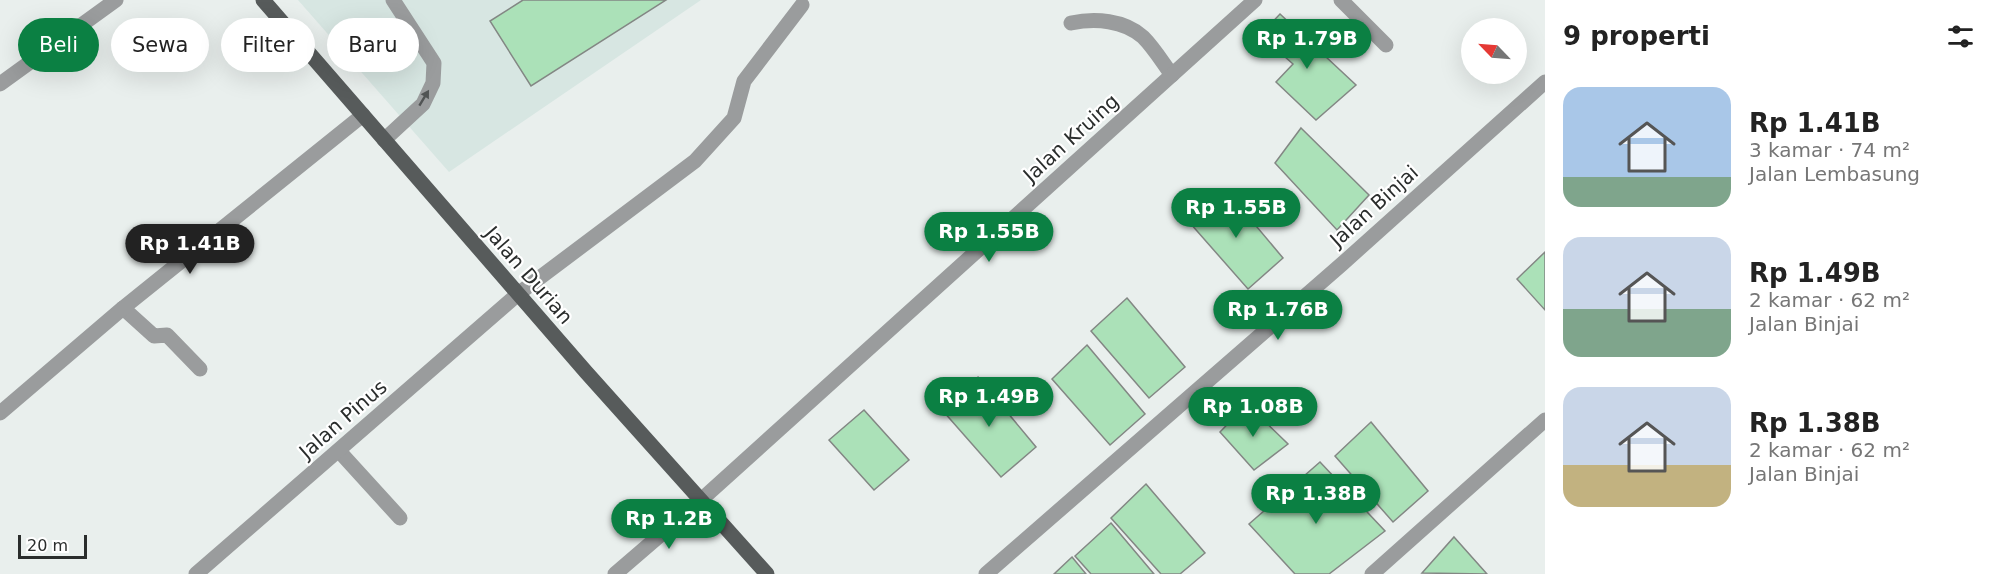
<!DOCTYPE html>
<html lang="id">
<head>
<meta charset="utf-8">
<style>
  :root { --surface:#fff; --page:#f6f6f6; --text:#222; --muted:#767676; --accent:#0b8043 }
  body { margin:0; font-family:"DejaVu Sans",sans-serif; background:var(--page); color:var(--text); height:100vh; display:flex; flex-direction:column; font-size:22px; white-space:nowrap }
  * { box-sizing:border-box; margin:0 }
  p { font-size:20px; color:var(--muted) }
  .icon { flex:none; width:33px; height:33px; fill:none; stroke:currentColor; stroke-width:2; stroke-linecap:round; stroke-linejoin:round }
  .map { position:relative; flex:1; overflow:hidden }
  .side { display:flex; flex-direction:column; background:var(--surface); width:450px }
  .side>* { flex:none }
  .top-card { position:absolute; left:18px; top:18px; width:570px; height:54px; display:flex; gap:12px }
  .needle { width:39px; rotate:295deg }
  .fabs { position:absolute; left:1461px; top:18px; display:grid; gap:12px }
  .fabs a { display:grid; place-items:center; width:66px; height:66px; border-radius:50%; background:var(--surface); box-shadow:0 6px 24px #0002; font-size:30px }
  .scale { position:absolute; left:18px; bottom:15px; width:69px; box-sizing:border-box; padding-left:6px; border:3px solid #2a2d2c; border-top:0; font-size:16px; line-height:21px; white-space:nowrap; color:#2a2d2c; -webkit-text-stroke:4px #fff; paint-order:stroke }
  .price { position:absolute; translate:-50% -51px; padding:0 14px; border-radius:21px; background:var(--accent); color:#fff; font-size:20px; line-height:39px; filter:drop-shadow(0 2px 3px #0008) }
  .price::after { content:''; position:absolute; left:50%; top:36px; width:18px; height:14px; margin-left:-9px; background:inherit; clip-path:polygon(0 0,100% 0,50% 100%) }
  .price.active { background:#222; color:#fff }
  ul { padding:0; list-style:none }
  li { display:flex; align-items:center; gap:18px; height:150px; padding:0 18px }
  li span { display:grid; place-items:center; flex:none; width:168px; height:120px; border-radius:18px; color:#555 }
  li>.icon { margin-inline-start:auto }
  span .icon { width:72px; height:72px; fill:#fffc; stroke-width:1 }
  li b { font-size:26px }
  h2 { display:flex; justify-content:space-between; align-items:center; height:72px; padding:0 18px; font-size:26px }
  .pill { padding:0 21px; border-radius:27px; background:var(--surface); box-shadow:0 6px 24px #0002; font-size:21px; line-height:54px }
  .pill.active { background:var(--accent); color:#fff }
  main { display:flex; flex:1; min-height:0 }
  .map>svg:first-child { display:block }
</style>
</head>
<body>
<main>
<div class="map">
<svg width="1545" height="574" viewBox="0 0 1545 574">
  <rect width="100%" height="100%" fill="#e9efed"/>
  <path fill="#d7e6e2" d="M298,0H701L449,172Z"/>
  <g fill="#abe1b8" stroke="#838784" stroke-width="1.5">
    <path d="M523,0H666L531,86L490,21Z"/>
    <path d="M1280,14L1356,85L1316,120L1276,82L1293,64L1260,35Z"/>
    <path d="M1301,128L1369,195L1337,230L1275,163Z"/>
    <path d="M1225,189L1283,258L1248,289L1190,223Z"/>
    <path d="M1545,252V310L1517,279Z"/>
    <path d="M1127,298L1185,367L1149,398L1091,331Z"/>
    <path d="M1087,345L1145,414L1110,445L1052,379Z"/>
    <path d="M978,377L1036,447L1001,477L943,411Z"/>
    <path d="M1247,404L1288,444L1254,470L1220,432Z"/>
    <path d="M864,410L909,460L874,490L829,440Z"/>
    <path d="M1371,422L1428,491L1393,522L1335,456Z"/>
    <path d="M1320,462L1385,531L1329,574H1295L1249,524Z"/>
    <path d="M1146,484L1205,553L1180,574H1161L1111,518Z"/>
    <path d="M1111,523L1154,574H1091L1075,556Z"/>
    <path d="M1454,537L1487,574L1422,573Z"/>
    <path d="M1072,557L1086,574H1054Z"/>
  </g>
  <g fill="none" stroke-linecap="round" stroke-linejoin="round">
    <g stroke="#9a9c9d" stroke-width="15">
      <path d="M1341,0L1386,45"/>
      <path d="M1071,23C1095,18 1124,20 1143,37C1154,48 1163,63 1172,75"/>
      <path d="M0,84L116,0"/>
      <path d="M384,140L423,104L433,83L434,63L393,0"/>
      <path d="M123,308L154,336L167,335L200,369"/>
      <path d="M0,413L123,308L363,115"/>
      <path d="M339,451L400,518"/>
      <path d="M196,574L518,294L695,161L734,118L744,81L802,5"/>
      <path d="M615,574L701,500L1255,0"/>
      <path d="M986,574L1342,264L1545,82"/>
      <path d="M1372,574L1545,420"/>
    </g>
    <path stroke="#575b5b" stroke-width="15" d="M263,0L586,372L767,574"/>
  </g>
  <defs><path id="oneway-solid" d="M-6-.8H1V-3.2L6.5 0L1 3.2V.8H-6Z" transform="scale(1.5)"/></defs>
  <use fill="#515454" href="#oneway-solid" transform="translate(424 98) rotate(-59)"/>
  <g text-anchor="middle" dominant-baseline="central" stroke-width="4.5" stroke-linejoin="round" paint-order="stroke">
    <g font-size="20" fill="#2a2d2c" stroke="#fff">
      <text transform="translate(1071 138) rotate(-42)">Jalan Kruing</text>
      <text transform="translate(1374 206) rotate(-42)">Jalan Binjai</text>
      <text transform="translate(529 275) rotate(49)">Jalan Durian</text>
      <text transform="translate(343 419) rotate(-41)">Jalan Pinus</text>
    </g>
  </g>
</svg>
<div class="fabs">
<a><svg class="needle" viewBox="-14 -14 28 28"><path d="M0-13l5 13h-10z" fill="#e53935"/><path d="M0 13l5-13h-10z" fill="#767676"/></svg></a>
</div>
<div class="scale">20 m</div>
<b class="price" style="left:1307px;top:70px">Rp 1.79B</b>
<b class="price" style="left:1236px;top:239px">Rp 1.55B</b>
<b class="price" style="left:989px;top:263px">Rp 1.55B</b>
<b class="price active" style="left:190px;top:275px">Rp 1.41B</b>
<b class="price" style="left:1278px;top:341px">Rp 1.76B</b>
<b class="price" style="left:989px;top:428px">Rp 1.49B</b>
<b class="price" style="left:1253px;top:438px">Rp 1.08B</b>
<b class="price" style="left:1316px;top:525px">Rp 1.38B</b>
<b class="price" style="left:669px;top:550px">Rp 1.2B</b>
<div class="top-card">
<a class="pill active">Beli</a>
<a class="pill">Sewa</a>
<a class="pill">Filter</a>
<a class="pill">Baru</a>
</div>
</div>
<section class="side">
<h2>9 properti<svg class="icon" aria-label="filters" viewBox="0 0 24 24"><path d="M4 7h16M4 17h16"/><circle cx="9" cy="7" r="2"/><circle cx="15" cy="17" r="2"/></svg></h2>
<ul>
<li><span style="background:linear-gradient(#a9c7e8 75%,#7fa58c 0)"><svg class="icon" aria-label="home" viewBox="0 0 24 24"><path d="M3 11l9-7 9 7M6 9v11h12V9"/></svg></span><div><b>Rp 1.41B</b><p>3 kamar · 74 m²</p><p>Jalan Lembasung</p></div></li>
<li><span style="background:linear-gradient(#c9d6e8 60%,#7fa58c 0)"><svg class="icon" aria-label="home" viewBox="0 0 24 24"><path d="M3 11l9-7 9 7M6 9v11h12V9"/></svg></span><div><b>Rp 1.49B</b><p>2 kamar · 62 m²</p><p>Jalan Binjai</p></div></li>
<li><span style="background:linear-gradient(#c9d6e8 65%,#c2b280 0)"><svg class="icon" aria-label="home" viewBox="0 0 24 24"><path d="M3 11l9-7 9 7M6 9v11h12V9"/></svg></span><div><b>Rp 1.38B</b><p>2 kamar · 62 m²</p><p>Jalan Binjai</p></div></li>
</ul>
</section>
</main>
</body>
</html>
